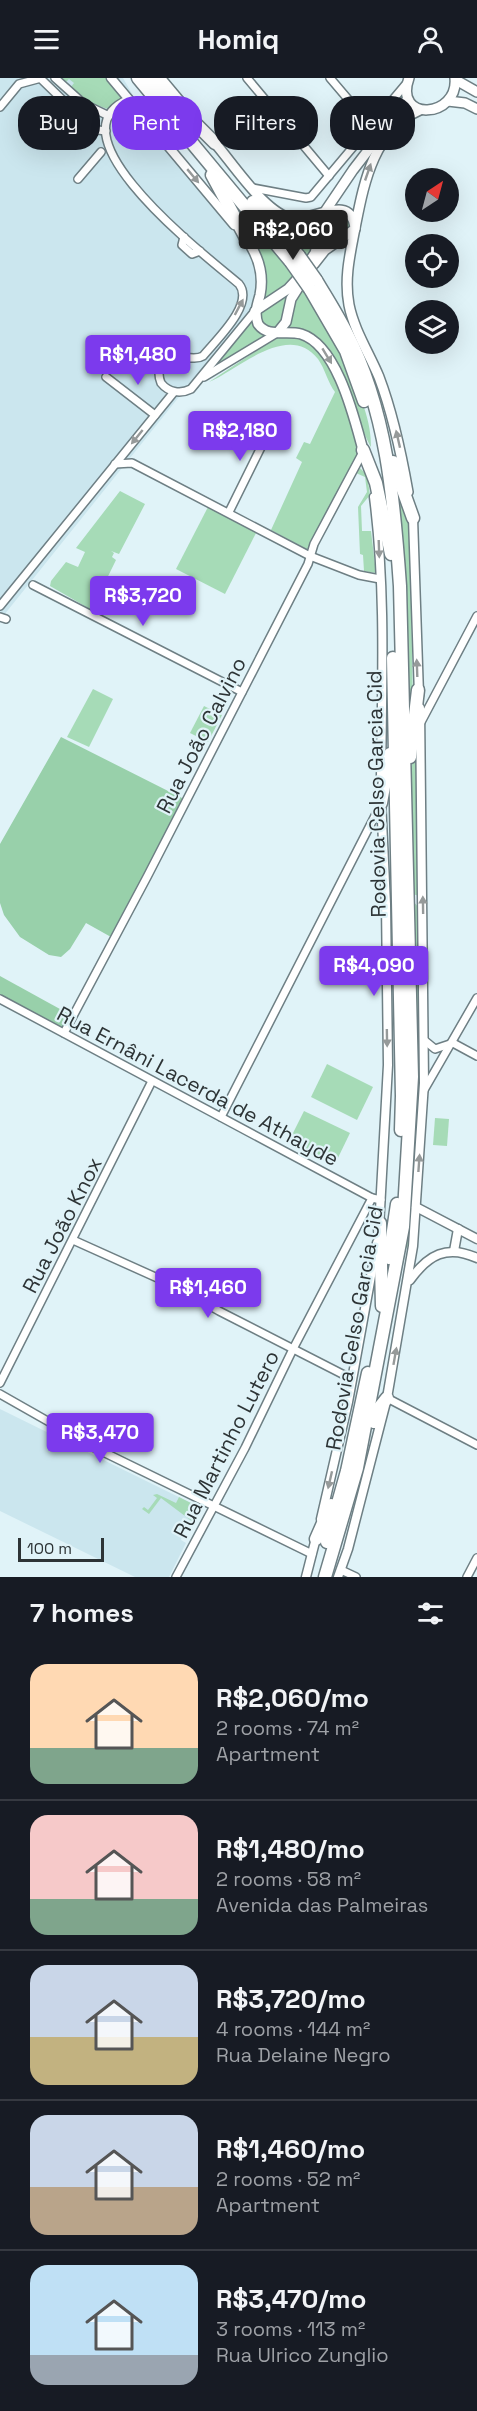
<!DOCTYPE html>
<html lang="en">
<head>
<meta charset="utf-8">
<style>
  :root { --surface:#171b24; --page:#242831; --text:#f1f3f6; --muted:#9ea1a6; --line:#363941; --accent:#7c3aed }
  body { margin:0; font-family:"Space Grotesk",sans-serif; background:var(--page); color:var(--text); height:100vh; display:flex; flex-direction:column; font-size:22px; white-space:nowrap }
  * { box-sizing:border-box; margin:0 }
  p { font-size:20px; color:var(--muted) }
  .icon { flex:none; width:33px; height:33px; fill:none; stroke:currentColor; stroke-width:2; stroke-linecap:round; stroke-linejoin:round }
  .map { position:relative; height:1499px; overflow:hidden }
  .side { display:flex; flex-direction:column; background:var(--surface); flex:1 }
  .side>* { flex:none }
  .banner { position:absolute; left:18px; top:18px; width:441px; height:54px; display:flex; gap:12px }
  .needle { width:39px; rotate:36deg }
  .tools { position:absolute; left:405px; top:90px; display:grid; gap:12px }
  .tools a { display:grid; place-items:center; width:54px; height:54px; border-radius:50%; background:var(--surface); box-shadow:0 6px 24px #0002; font-size:30px }
  .scale { position:absolute; left:18px; bottom:15px; width:86px; box-sizing:border-box; padding-left:6px; border:3px solid #2d3436; border-top:0; font-size:16px; line-height:21px; white-space:nowrap; color:#2d3436; -webkit-text-stroke:4px #e0f3f8; paint-order:stroke }
  .price { position:absolute; translate:-50% -51px; padding:0 14px; border-radius:6px; background:var(--accent); color:#fff; font-size:20px; line-height:39px; filter:drop-shadow(0 2px 3px #0008) }
  .price::after { content:''; position:absolute; left:50%; top:36px; width:18px; height:14px; margin-left:-9px; background:inherit; clip-path:polygon(0 0,100% 0,50% 100%) }
  .price.active { background:#222; color:#fff }
  ul { padding:0; list-style:none }
  li { display:flex; align-items:center; gap:18px; height:150px; padding:0 30px }
  li+li { border-top:2px solid var(--line) }
  li span { display:grid; place-items:center; flex:none; width:168px; height:120px; border-radius:18px; color:#555 }
  li>.icon { margin-inline-start:auto }
  span .icon { width:72px; height:72px; fill:#fffc; stroke-width:1 }
  li b { font-size:26px }
  h2 { display:flex; justify-content:space-between; align-items:center; height:72px; padding:0 30px; font-size:26px }
  .tag { padding:0 21px; border-radius:24px; background:var(--surface); box-shadow:0 6px 24px #0002; font-size:21px; line-height:54px }
  .tag.active { background:var(--accent); color:#fff }
  header { display:flex; justify-content:space-between; align-items:center; height:78px; padding:0 30px; background:var(--surface); font-size:27px; font-weight:700 }
  .map>svg:first-child { display:block }
</style>
</head>
<body>
<header><svg class="icon" aria-label="menu" viewBox="0 0 24 24"><path d="M4 6h16M4 12h16M4 18h16"/></svg>Homiq<svg class="icon" aria-label="person" viewBox="0 0 24 24"><circle cx="12" cy="8" r="4"/><path d="M4 21q1-7 8-7t8 7"/></svg></header>
<div class="map">
<svg width="477" height="1499" viewBox="0 0 477 1499">
  <rect width="100%" height="100%" fill="#e0f3f8"/>
  <g fill="#cbe6ee">
    <path d="M0,0H123L135,21L138,34L244,164L252,178L258,202L252,228L246,239L187,309L0,542Z"/>
    <path d="M0,1331L199,1429L200,1433L182,1458L181,1462L186,1465L169,1499H135L0,1433Z"/>
  </g>
  <g fill="#a6dbb7">
    <path d="M61,0H109L125,19L108,31L88,24L71,9L74,5L69,1L66,4Z"/>
    <path d="M231,119L295,199L283,212L262,223C263,210 266,196 263,184C257,160 238,143 231,119Z"/>
    <path d="M333,135L348,138L351,149L320,174L328,139Z"/>
    <path d="M274,138C290,146 304,145 321,140L309,181Z"/>
    <path d="M302,209C326,250 373,322 371,369C358,346 339,272 317,261C308,256 296,254 286,251L291,230Z"/>
    <path d="M290,213L284,243L276,251L264,248L259,238L263,230Z"/>
    <path d="M252,241L268,257L210,291Z"/>
    <path d="M282,259C293,258 304,260 313,267C336,285 350,345 361,372L308,472L271,452L302,384L296,380L304,364L310,366L335,314C328,305 325,291 318,281C288,243 238,292 209,304L271,263Z"/>
    <path d="M360,390L367,397L370,417L361,428L362,453H371L376,495L364,493L363,477L360,476L358,429L367,414L365,399L356,395Z"/>
    <path d="M395,405L407,436L410,459L413,630L408,681Z"/>
    <path d="M120,413L145,426L119,476L111,473L114,475L112,479L116,482L92,531H90L50,508L51,503L66,484L78,489L85,474L76,470Z"/>
    <path d="M208,429L257,453L225,516L176,491Z"/>
    <path d="M93,611L113,621L89,669L67,659Z"/>
    <path d="M204,628L222,637L208,664L190,655Z"/>
    <path d="M416,674L419,818L410,815L409,697Z"/>
    <path d="M413,823L419,830L420,1031L415,1099L412,1100L414,1101L409,1167L404,1173Z"/>
    <path d="M327,986L373,1009L357,1042L311,1019Z"/>
    <path d="M304,1033L350,1055L334,1088L288,1065Z"/>
    <path d="M435,1040L449,1041L447,1068L433,1067Z"/>
    <path d="M157,1416L176,1425L179,1419L199,1429L200,1433L193,1444L161,1420L149,1436L142,1431L144,1429L148,1432L157,1420L153,1417Z"/>
  </g>
  <g fill="#98d0aa">
    <path d="M61,659L184,721L111,859L86,845L70,871L61,879L49,877L20,859L4,837L0,825V766Z"/>
    <path d="M0,898L69,936L61,951L0,917Z"/>
  </g>
  <g fill="none" stroke-linecap="round" stroke-linejoin="round">
    <defs>
      <g id="minor">
        <path d="M40,0L73,32L90,51L106,53"/>
        <path d="M55,0L84,26L109,38"/>
        <path d="M247,0L329,98"/>
        <path d="M330,0L370,47"/>
        <path d="M129,21C45,56 210,181 239,206C255,226 216,262 203,278C190,286 166,267 160,291C158,296 159,300 161,305C169,315 181,316 191,311L255,233"/>
        <path d="M0,29L19,6L41,0"/>
        <path d="M78,101L101,74"/>
        <path d="M253,110L306,120L311,119L406,6"/>
        <path d="M184,159L182,167L192,176L200,173"/>
        <path d="M106,299L155,337"/>
        <path d="M204,299L277,255"/>
        <path d="M115,386L132,385L310,478L359,497L380,501"/>
        <path d="M229,434L273,345V338"/>
        <path d="M33,507L242,614"/>
        <path d="M0,528L174,314"/>
        <path d="M0,539L6,541"/>
        <path d="M421,644L477,538"/>
        <path d="M0,921L372,1120L381,1122"/>
        <path d="M64,955L147,799L308,486L314,466L363,374"/>
        <path d="M424,962L435,971L453,965"/>
        <path d="M453,965L477,978"/>
        <path d="M424,1012L477,920"/>
        <path d="M221,1039L381,726"/>
        <path d="M73,1162L173,1207L219,1233L352,1301"/>
        <path d="M0,1305L152,1003"/>
        <path d="M0,1316L95,1370L312,1476"/>
        <path d="M387,1320L477,1367"/>
        <path d="M341,1492L356,1499"/>
        <path d="M176,1499L245,1370L293,1271L372,1120"/>
        <path d="M467,1499L477,1480"/>
      </g>
      <g id="tertiary">
        <path d="M111,0L234,147"/>
        <path d="M161,0L182,25"/>
        <path d="M374,419C386,512 382,607 381,700"/>
        <path d="M413,440L419,617"/>
        <path d="M416,1129L477,1161"/>
        <path d="M379,1150L388,987L386,826L381,722"/>
        <path d="M454,1173L458,1151"/>
        <path d="M410,1202C428,1177 447,1166 477,1180"/>
        <path d="M321,1441L348,1324L377,1165"/>
        <path d="M306,1499L317,1456"/>
        <path d="M338,1499L348,1471L387,1320L413,1168L424,1005L420,630"/>
      </g>
      <g id="secondary">
        <path d="M409,0C393,45 459,40 455,0"/>
        <path d="M456,2L477,14"/>
        <path d="M448,23L465,25L477,31"/>
        <path d="M215,65C233,86 263,132 289,140C310,146 350,113 355,149"/>
        <path d="M247,162C259,179 264,197 260,217C257,228 254,235 258,246C268,260 286,252 301,256C337,267 354,339 363,372"/>
        <path d="M314,186L325,172L355,151"/>
        <path d="M255,233L288,211L299,199L315,175L326,132L353,92L407,22"/>
        <path d="M278,254L286,244L291,221L303,202"/>
        <path d="M408,414C401,374 393,336 379,299C369,275 354,252 349,227C344,201 350,176 355,150C364,105 373,53 420,32"/>
      </g>
      <g id="motorway">
        <path d="M138,0L291,184"/>
        <path d="M150,0L215,65"/>
        <path d="M212,97L247,162"/>
        <path d="M253,124L299,178"/>
        <path d="M316,202C326,219 337,236 346,254C387,332 394,422 400,508L412,999L403,1149L357,1390L325,1499"/>
        <path d="M310,211L346,273L364,323"/>
        <path d="M363,372L376,405L391,476"/>
        <path d="M393,384L413,440"/>
        <path d="M393,580L402,1018L401,1052"/>
        <path d="M410,679L418,612"/>
        <path d="M381,725L390,676"/>
        <path d="M380,1145L382,1228"/>
        <path d="M389,1180L397,1126"/>
        <path d="M374,1344L379,1330L387,1320"/>
        <path d="M316,1461L331,1427"/>
        <path d="M327,1464L347,1393L368,1295"/>
      </g>
    </defs>
    <use href="#minor" stroke="#6e7f84" stroke-width="10"/>
    <use href="#tertiary" stroke="#6e7f84" stroke-width="11"/>
    <use href="#secondary" stroke="#6e7f84" stroke-width="12"/>
    <use href="#motorway" stroke="#6e7f84" stroke-width="15"/>
    <use href="#minor" stroke="#fff" stroke-width="7"/>
    <use href="#tertiary" stroke="#fff" stroke-width="8"/>
    <use href="#secondary" stroke="#fff" stroke-width="9"/>
    <use href="#motorway" stroke="#fff" stroke-width="12"/>
    <defs>
      <g id="motorway-bridge">
        <path d="M299,178L316,202"/>
        <path d="M291,184L310,211"/>
      </g>
    </defs>
    <use href="#motorway-bridge" stroke="#6e7f84" stroke-width="15" stroke-linecap="butt"/>
    <use href="#motorway-bridge" stroke="#fff" stroke-width="12"/>
  </g>
  <defs><path id="oneway-solid" d="M-6-.8H1V-3.2L6.5 0L1 3.2V.8H-6Z" transform="scale(1.5)"/></defs>
  <g fill="#969a9a">
    <use href="#oneway-solid" transform="translate(368 94) rotate(-71)"/>
    <use href="#oneway-solid" transform="translate(193 98) rotate(50)"/>
    <use href="#oneway-solid" transform="translate(239 229) rotate(-62)"/>
    <use href="#oneway-solid" transform="translate(327 278) rotate(59)"/>
    <use href="#oneway-solid" transform="translate(137 359) rotate(129)"/>
    <use href="#oneway-solid" transform="translate(398 361) rotate(-103)"/>
    <use href="#oneway-solid" transform="translate(379 471) rotate(88)"/>
    <use href="#oneway-solid" transform="translate(417 590) rotate(-92)"/>
    <use href="#oneway-solid" transform="translate(423 827) rotate(-91)"/>
    <use href="#oneway-solid" transform="translate(387 960) rotate(89)"/>
    <use href="#oneway-solid" transform="translate(419 1085) rotate(-86)"/>
    <use href="#oneway-solid" transform="translate(395 1278) rotate(-80)"/>
    <use href="#oneway-solid" transform="translate(330 1402) rotate(103)"/>
  </g>
  <g text-anchor="middle" dominant-baseline="central" stroke-width="4.5" stroke-linejoin="round" paint-order="stroke">
    <g font-size="21" fill="#2d3436" stroke="#e0f3f8">
      <text transform="translate(201 657) rotate(-63)">Rua João Calvino</text>
      <text transform="translate(376 716) rotate(-91)">Rodovia Celso Garcia Cid</text>
      <text transform="translate(198 1008) rotate(28)">Rua Ernâni Lacerda de Athayde</text>
      <text transform="translate(62 1147) rotate(-63)">Rua João Knox</text>
      <text transform="translate(354 1250) rotate(-80)">Rodovia Celso Garcia Cid</text>
      <text transform="translate(226 1366) rotate(-63)">Rua Martinho Lutero</text>
    </g>
  </g>
</svg>
<div class="tools">
<a><svg class="needle" viewBox="-14 -14 28 28"><path d="M0-13l5 13h-10z" fill="#e53935"/><path d="M0 13l5-13h-10z" fill="#9ea1a6"/></svg></a>
<a><svg class="icon" aria-label="locate" viewBox="0 0 24 24"><circle cx="12" cy="12" r="6"/><path d="M12 2v4M12 18v4M2 12h4M18 12h4"/></svg></a>
<a><svg class="icon" aria-label="layers" viewBox="0 0 24 24"><path d="M12 4l9 5-9 5-9-5zM3 14l9 5 9-5"/></svg></a>
</div>
<div class="scale">100 m</div>
<b class="price active" style="left:293px;top:183px">R$2,060</b>
<b class="price" style="left:138px;top:308px">R$1,480</b>
<b class="price" style="left:240px;top:384px">R$2,180</b>
<b class="price" style="left:143px;top:549px">R$3,720</b>
<b class="price" style="left:374px;top:919px">R$4,090</b>
<b class="price" style="left:208px;top:1241px">R$1,460</b>
<b class="price" style="left:100px;top:1386px">R$3,470</b>
<div class="banner">
<a class="tag">Buy</a>
<a class="tag active">Rent</a>
<a class="tag">Filters</a>
<a class="tag">New</a>
</div>
</div>
<section class="side">
<h2>7 homes<svg class="icon" aria-label="filters" viewBox="0 0 24 24"><path d="M4 7h16M4 17h16"/><circle cx="9" cy="7" r="2"/><circle cx="15" cy="17" r="2"/></svg></h2>
<ul>
<li><span style="background:linear-gradient(#ffd9b3 70%,#7fa58c 0)"><svg class="icon" aria-label="home" viewBox="0 0 24 24"><path d="M3 11l9-7 9 7M6 9v11h12V9"/></svg></span><div><b>R$2,060/mo</b><p>2 rooms · 74 m²</p><p>Apartment</p></div></li>
<li><span style="background:linear-gradient(#f6c9c9 70%,#7fa58c 0)"><svg class="icon" aria-label="home" viewBox="0 0 24 24"><path d="M3 11l9-7 9 7M6 9v11h12V9"/></svg></span><div><b>R$1,480/mo</b><p>2 rooms · 58 m²</p><p>Avenida das Palmeiras</p></div></li>
<li><span style="background:linear-gradient(#c9d6e8 60%,#c2b280 0)"><svg class="icon" aria-label="home" viewBox="0 0 24 24"><path d="M3 11l9-7 9 7M6 9v11h12V9"/></svg></span><div><b>R$3,720/mo</b><p>4 rooms · 144 m²</p><p>Rua Delaine Negro</p></div></li>
<li><span style="background:linear-gradient(#c9d6e8 60%,#b9a48a 0)"><svg class="icon" aria-label="home" viewBox="0 0 24 24"><path d="M3 11l9-7 9 7M6 9v11h12V9"/></svg></span><div><b>R$1,460/mo</b><p>2 rooms · 52 m²</p><p>Apartment</p></div></li>
<li><span style="background:linear-gradient(#bfe0f5 75%,#9aa5b1 0)"><svg class="icon" aria-label="home" viewBox="0 0 24 24"><path d="M3 11l9-7 9 7M6 9v11h12V9"/></svg></span><div><b>R$3,470/mo</b><p>3 rooms · 113 m²</p><p>Rua Ulrico Zunglio</p></div></li>
</ul>
</section>
</body>
</html>
